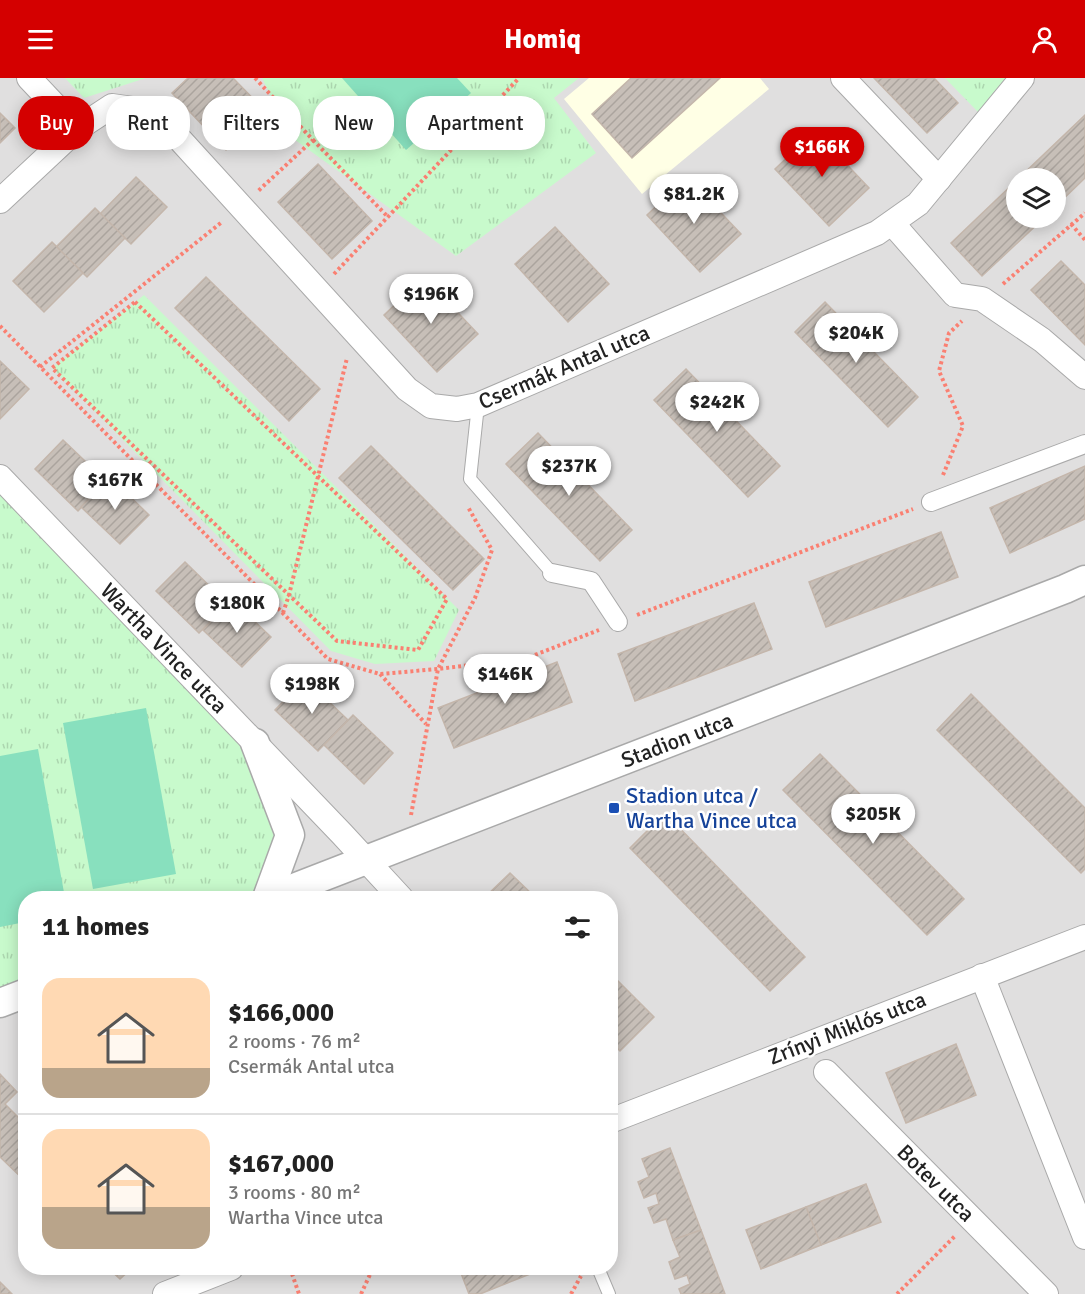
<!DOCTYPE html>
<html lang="en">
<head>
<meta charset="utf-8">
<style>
  :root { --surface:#fff; --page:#f2f2f2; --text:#222; --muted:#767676; --line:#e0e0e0; --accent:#d40000 }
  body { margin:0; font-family:Signika,sans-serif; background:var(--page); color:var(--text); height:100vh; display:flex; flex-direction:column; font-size:22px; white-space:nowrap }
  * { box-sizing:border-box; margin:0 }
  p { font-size:20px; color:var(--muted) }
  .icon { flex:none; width:33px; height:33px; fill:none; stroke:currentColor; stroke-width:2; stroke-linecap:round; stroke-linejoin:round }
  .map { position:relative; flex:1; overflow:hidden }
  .sheet { position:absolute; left:18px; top:813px; width:600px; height:384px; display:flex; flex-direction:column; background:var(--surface); border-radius:24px; box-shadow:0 3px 15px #0003 }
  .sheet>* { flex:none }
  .guide { position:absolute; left:18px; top:18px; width:600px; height:54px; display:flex; gap:12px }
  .fabs { position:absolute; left:1006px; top:90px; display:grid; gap:12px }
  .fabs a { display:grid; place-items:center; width:60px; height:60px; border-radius:50%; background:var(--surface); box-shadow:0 3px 15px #0003; font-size:30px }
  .price { position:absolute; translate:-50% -51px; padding:0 14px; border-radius:21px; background:#fff; color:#222; font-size:20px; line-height:39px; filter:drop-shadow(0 2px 3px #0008) }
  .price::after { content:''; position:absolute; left:50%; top:36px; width:18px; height:14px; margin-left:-9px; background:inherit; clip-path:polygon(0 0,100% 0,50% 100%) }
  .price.on { background:var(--accent); color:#fff }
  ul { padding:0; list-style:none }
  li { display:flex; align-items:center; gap:18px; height:150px; padding:0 24px }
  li+li { border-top:2px solid var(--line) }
  li span { display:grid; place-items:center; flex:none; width:168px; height:120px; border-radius:18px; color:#555 }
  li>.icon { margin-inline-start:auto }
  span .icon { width:72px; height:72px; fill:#fffc; stroke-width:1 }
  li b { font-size:26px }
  h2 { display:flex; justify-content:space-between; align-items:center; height:72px; padding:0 24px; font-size:26px }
  .pill { padding:0 21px; border-radius:24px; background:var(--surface); box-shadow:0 3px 15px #0003; font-size:21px; line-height:54px }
  .pill.on { background:var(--accent); color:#fff }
  header { display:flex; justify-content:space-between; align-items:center; height:78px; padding:0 24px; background:var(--accent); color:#fff; font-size:27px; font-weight:700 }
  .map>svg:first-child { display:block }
</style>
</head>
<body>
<header><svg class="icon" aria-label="menu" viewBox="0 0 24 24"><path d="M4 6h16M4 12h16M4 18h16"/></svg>Homiq<svg class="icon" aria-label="person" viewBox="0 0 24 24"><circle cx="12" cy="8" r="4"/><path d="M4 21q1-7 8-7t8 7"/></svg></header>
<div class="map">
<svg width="1085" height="1216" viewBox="0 0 1085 1216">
  <defs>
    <pattern id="park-tufts" width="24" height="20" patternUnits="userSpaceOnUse" patternTransform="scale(1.5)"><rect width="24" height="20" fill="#c8facc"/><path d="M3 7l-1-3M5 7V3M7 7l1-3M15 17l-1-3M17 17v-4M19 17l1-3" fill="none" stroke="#acd6af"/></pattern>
    <pattern id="building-hatch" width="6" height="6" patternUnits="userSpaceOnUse" patternTransform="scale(1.5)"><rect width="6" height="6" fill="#c7bfb8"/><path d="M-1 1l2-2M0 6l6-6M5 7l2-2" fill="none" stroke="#aba49e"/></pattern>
  </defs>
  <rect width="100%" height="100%" fill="#f2efe9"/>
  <path fill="#e0dfdf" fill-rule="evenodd" d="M0,0H1085V1216H0V925L25,915L26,1190H610V820H267L0,399ZM1017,100H1056V140H1017Z"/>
  <path fill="#ffffe5" d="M589,0H760L769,11L642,116L564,21Z"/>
  <g fill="url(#park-tufts)">
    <path d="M65,0H146L84,20Z"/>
    <path d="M262,0H579L554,20L596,75L456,178L291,59Z"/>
    <path d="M945,0H1007L978,34Z"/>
    <path d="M144,217L459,532L434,583L375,586L331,573L52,290Z"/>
    <path d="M0,399L255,665L290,757L267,820H26L25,915L0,925Z"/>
  </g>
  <g fill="#88e0be">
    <path d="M342,0H457L471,15L406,72Z"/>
    <path d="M146,630L176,796L93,811L63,645Z"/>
    <path d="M38,671L65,820H26L25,844L0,849V678Z"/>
  </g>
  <g fill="url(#building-hatch)" stroke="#c4b6ab" stroke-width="1.5">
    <path d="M188,0H233L266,34L226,72L172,15Z"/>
    <path d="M631,0H720L632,80L592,36Z"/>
    <path d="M874,0H934L958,25L927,55Z"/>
    <path d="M0,35L15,50L0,65Z"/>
    <path d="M1085,37V100L1056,128V100H1019Z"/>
    <path d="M815,53L869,110L829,148L775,91Z"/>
    <path d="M318,86L372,143L332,181L278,124Z"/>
    <path d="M136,99L167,129L131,166L100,136Z"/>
    <path d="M687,99L741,156L700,194L647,137Z"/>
    <path d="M1017,102V140H1044L982,198L951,165Z"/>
    <path d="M95,130L125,160L87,199L56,169Z"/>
    <path d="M555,149L609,206L568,244L515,186Z"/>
    <path d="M52,164L83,195L44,234L13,203Z"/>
    <path d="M1061,183L1085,207V267L1031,212Z"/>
    <path d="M206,199L320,311L289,343L175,230Z"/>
    <path d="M424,199L478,256L437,294L384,237Z"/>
    <path d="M825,224L918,319L888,349L795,254Z"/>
    <path d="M0,283L29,311L0,341Z"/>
    <path d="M686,291L780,388L748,419L654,322Z"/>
    <path d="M538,355L632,452L600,483L506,386Z"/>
    <path d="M63,362L106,403L78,433L35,391Z"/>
    <path d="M371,368L484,481L453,512L339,400Z"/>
    <path d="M1085,388V441L1010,475L990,430Z"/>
    <path d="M110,399L149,437L120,466L81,429Z"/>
    <path d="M941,454L958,499L826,549L809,504Z"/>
    <path d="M185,484L228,526L199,555L156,513Z"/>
    <path d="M232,522L271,559L242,589L203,552Z"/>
    <path d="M754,525L772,571L635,623L618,576Z"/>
    <path d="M557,584L572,624L454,670L438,630Z"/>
    <path d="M305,601L348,642L318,673L275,632Z"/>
    <path d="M971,616L1085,730V791L1081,795L937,652Z"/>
    <path d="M353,637L393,675L364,706L324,667Z"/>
    <path d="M820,676L964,821L927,857L783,712Z"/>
    <path d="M665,735L805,879L770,913L630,770Z"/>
    <path d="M510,795L536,820H484Z"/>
    <path d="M610,895L654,939L620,973L610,963Z"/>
    <path d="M956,966L976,1017L906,1045L886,995Z"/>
    <path d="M0,996L17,1014L5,1026L26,1047V1104L0,1079Z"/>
    <path d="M670,1070L701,1152L673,1162L666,1141L654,1145L648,1130L659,1126L656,1115L644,1120L638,1104L649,1099L642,1081Z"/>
    <path d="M866,1106L881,1144L821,1167L806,1129Z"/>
    <path d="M806,1129L821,1167L761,1191L746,1152Z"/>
    <path d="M701,1152L725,1216H681L679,1211L690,1206L687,1197L675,1201L669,1184L680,1179L673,1162Z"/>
    <path d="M108,1190H132L120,1201Z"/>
    <path d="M459,1190H539L540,1192L480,1216H469Z"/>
    <path d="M0,1204L12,1216H0Z"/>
  </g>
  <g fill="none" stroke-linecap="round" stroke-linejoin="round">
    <defs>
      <g id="service">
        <path d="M478,327L470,401L552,495"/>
        <path d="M598,1190L609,1216"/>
      </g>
      <g id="pedestrian">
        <path d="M931,424L1085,366"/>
        <path d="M552,495L591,503L618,544"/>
      </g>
      <g id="minor">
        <path d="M29,0L77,51"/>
        <path d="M843,0L939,101"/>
        <path d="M0,123L77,51L112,28L147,33L174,55L407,311L431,328L457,331L478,327L877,155L918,126L1022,0"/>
        <path d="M892,145L955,217L982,221L1042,262L1085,299"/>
        <path d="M0,399L342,756L401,820"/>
        <path d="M982,898L1085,1159"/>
        <path d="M826,994L1046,1216"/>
        <path d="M610,1043L1085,859"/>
        <path d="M165,1216L231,1190"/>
      </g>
      <g id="tertiary">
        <path d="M255,665L290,757L267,820"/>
        <path d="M268,820L1065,511L1085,502"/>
        <path d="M0,925L26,915"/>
      </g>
    </defs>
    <use href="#service" stroke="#a9a9a9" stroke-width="14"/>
    <use href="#pedestrian" stroke="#a9a9a9" stroke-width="20"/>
    <use href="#minor" stroke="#a9a9a9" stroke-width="26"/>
    <use href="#tertiary" stroke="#a9a9a9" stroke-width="31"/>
    <g stroke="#fa8072" stroke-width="4" stroke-dasharray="3 3" stroke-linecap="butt">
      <path d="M255,0L313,62L257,114"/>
      <path d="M313,62L388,139"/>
      <path d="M1071,146L1085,162"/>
      <path d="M334,196L519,0"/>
      <path d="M1003,206L1085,135"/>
      <path d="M135,224L447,521L418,572L337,563L52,290Z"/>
      <path d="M0,248L328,581L380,596L438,591L527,580L599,552"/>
      <path d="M40,289L222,144"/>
      <path d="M943,397L963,348L939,293L949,255L962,243"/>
      <path d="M283,535L289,517L347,280"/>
      <path d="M637,537L913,431"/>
      <path d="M380,596L426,646"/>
      <path d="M411,737L438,591L475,520L492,472L468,429"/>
      <path d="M290,1190L299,1216"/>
      <path d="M361,1216L373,1190"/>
      <path d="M571,1216L581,1198"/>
      <path d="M897,1216L956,1157"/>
    </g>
    <use href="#service" stroke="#fff" stroke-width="12"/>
    <use href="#pedestrian" stroke="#fff" stroke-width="18"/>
    <use href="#minor" stroke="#fff" stroke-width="24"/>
    <use href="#tertiary" stroke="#fff" stroke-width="28"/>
  </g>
  <rect fill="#1a4fb4" stroke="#fff" stroke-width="2" x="608" y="724" width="12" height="12" rx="3"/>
  <g text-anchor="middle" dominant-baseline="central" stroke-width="5" stroke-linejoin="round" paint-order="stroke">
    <g font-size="22" fill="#222" stroke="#fff">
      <text transform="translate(564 289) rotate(-23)">Csermák Antal utca</text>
      <text transform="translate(164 570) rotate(46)">Wartha Vince utca</text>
      <text transform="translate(677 662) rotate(-21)">Stadion utca</text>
      <text transform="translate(847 950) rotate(-21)">Zrínyi Miklós utca</text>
      <text transform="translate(936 1105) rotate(45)">Botev utca</text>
    </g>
    <g font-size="22" fill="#164399" stroke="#fff" text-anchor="start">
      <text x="626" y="717">Stadion utca /<tspan x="626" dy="25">Wartha Vince utca</tspan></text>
    </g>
  </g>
</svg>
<div class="fabs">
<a><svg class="icon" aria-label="layers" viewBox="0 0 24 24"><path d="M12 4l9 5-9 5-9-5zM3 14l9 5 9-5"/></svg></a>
</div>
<b class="price on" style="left:822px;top:100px">$166K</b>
<b class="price" style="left:694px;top:147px">$81.2K</b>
<b class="price" style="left:431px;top:247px">$196K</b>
<b class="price" style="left:856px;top:286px">$204K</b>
<b class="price" style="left:717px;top:355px">$242K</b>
<b class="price" style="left:569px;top:419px">$237K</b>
<b class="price" style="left:115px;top:433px">$167K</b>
<b class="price" style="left:237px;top:556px">$180K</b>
<b class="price" style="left:505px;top:627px">$146K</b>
<b class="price" style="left:312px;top:637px">$198K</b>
<b class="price" style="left:873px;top:767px">$205K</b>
<div class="guide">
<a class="pill on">Buy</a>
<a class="pill">Rent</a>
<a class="pill">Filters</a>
<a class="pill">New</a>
<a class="pill">Apartment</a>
</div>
<section class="sheet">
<h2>11 homes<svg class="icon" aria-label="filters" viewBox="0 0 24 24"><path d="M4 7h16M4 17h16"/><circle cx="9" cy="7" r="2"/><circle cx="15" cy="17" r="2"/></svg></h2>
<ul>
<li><span style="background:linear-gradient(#ffd9b3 75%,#b9a48a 0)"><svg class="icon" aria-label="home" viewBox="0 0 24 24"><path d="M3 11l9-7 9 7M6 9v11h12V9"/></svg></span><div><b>$166,000</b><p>2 rooms · 76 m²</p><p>Csermák Antal utca</p></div></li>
<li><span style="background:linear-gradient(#ffd9b3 65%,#b9a48a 0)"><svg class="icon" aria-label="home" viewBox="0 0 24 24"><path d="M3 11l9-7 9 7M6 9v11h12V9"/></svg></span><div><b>$167,000</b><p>3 rooms · 80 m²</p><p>Wartha Vince utca</p></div></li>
</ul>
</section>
</div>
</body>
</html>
